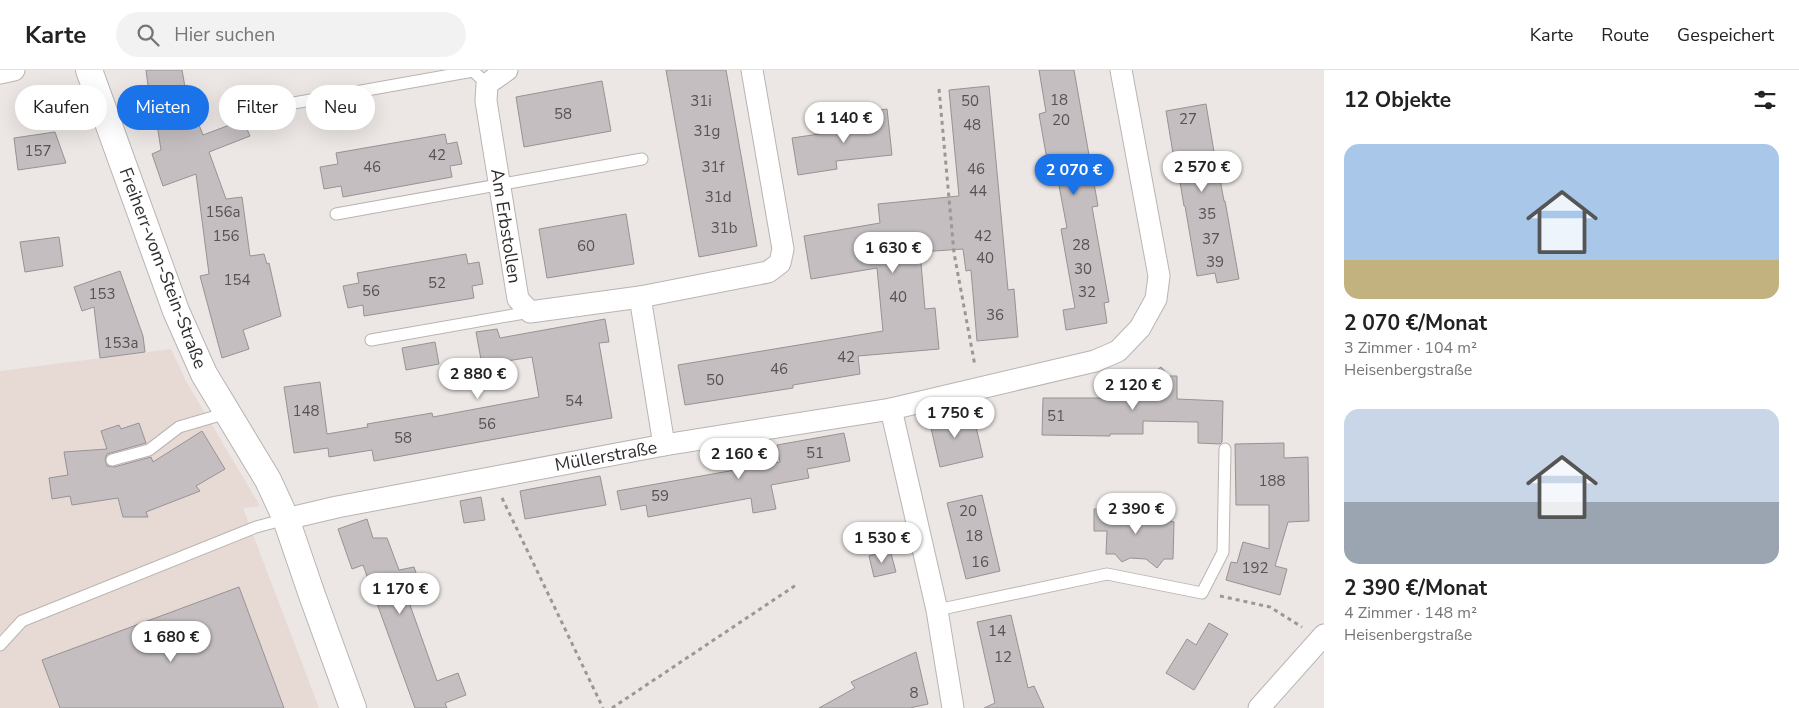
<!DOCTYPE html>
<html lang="de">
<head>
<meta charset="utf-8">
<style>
  :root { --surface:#fff; --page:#f2f2f2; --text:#222; --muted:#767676; --line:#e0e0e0; --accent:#1a73e8 }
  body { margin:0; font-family:"Nunito Sans",sans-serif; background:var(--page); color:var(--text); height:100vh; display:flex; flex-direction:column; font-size:19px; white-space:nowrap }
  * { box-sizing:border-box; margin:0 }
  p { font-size:16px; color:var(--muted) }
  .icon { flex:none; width:28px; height:28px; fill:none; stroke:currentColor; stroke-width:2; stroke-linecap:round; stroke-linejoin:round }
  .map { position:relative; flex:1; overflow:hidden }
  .drawer { display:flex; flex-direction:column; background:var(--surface); width:475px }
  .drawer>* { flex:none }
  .banner { position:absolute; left:15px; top:15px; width:475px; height:45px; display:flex; gap:10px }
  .price { position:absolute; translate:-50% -42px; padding:0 11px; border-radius:18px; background:#fff; color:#222; font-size:16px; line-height:32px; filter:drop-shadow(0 1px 2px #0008) }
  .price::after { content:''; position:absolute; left:50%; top:30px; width:15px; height:11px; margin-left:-8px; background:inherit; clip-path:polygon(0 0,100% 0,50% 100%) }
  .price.selected { background:var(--accent); color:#fff }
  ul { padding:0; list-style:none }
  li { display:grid; align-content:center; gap:10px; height:265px; padding:0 20px }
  li span { display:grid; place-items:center; height:155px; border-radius:15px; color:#555 }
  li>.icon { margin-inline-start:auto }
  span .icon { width:90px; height:90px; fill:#fffc; stroke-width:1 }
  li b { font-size:21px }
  h2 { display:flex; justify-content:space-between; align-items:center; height:60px; padding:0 20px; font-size:21px }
  .tag { padding:0 18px; border-radius:22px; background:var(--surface); box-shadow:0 5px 20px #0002; font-size:18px; line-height:45px }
  .tag.selected { background:var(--accent); color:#fff }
  header { display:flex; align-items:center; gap:30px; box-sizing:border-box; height:70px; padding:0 25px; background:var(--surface); border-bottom:1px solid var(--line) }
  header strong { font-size:24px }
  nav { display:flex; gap:28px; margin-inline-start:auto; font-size:18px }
  .search { width:350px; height:45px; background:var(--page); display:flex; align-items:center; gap:12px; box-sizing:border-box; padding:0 18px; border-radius:28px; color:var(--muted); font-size:19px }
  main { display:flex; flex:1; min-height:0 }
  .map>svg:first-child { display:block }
</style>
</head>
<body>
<header>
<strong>Karte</strong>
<div class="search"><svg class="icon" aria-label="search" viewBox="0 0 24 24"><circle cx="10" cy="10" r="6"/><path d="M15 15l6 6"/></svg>Hier suchen</div>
<nav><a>Karte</a><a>Route</a><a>Gespeichert</a></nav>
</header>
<main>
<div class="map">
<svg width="1324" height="638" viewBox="0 0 1324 638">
  <rect width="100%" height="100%" fill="#ece7e4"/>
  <path fill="#e7dad5" d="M171,279L186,311L260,436L243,438L319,638H0V301Z"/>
  <g fill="#c4bec0" stroke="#979293">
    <path d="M146,0H182L185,17H187L192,52L197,50L203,65L243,50L250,66L209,82L226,129L242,127L250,186L264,184L267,194L269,193L281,246L243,260L249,279L222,288L200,206L209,204L196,104L163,116L152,84L161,80L152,22L149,23Z"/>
    <path d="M666,0H726L757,176L699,187Z"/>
    <path d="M1039,0H1074L1098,136L1092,137L1109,232L1104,233L1107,253L1066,260L1063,240L1075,238L1061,159L1067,158L1057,105L1050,107L1039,44L1046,42Z"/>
    <path d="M602,11L611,61L524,77L516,27Z"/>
    <path d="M989,16L1008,220L1014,219L1018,267L977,271L971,200L966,201L963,179L920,182L925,239L935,238L939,279L858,286L860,304L793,315V318L685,335L678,295L883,261L877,198L811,209L804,166L880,153L878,134L959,126L949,20Z"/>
    <path d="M1206,34L1214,82H1215L1224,131H1225L1239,209L1217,213L1215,203L1197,206L1185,136H1184L1176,88L1174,89L1166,41Z"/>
    <path d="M887,39L892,85L836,91L837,99L798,105L792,68L860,58L858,43Z"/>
    <path d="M55,62L66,93L18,100L14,68Z"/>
    <path d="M445,64L447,74L457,72L462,94L450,96L452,107L343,127L341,116L324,119L320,97L338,94L336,83Z"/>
    <path d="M626,144L634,194L547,208L539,159Z"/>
    <path d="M59,167L63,196L25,202L20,172Z"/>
    <path d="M466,184L468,194L479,192L483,214L472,216L474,228L364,246L363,235L348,238L343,216L359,213L357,203Z"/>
    <path d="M120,201L143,266L145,282L100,288L94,237L82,241L74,217Z"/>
    <path d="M605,249L609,272L599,273L612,348L374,391L372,380L329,387L328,378L294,383L284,317L320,312L327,364L368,357L367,354L432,343L433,347L539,327L532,287L482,295L476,262L497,259L500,268Z"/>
    <path d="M435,272L439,294L406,300L402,278Z"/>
    <path d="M1161,297L1169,306H1177V329L1223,331L1222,372L1220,374L1198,373V352L1143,351V364H1110V366L1042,365L1043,328H1110V319H1119L1122,315L1144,305H1150Z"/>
    <path d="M953,340L956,352L974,348L983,387L940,397L931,358L935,357L932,345Z"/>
    <path d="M139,353L146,373L107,384L105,389L107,396L114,397L151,387L153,392L202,361L225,399L196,416L200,421L146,442L148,447H123L118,428L72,435L70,426L52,429L49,408L68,405L64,382L107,379L101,361L119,355L121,359Z"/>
    <path d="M844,363L850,391L807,399L809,408L771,415L776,439L753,443L751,428L648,447L646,435L621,440L617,421L780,392L777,375Z"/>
    <path d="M1284,373V388L1308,387L1309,451L1288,452L1275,496L1287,499L1280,525L1226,510L1231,492L1237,493L1243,472L1269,479V435H1236L1235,374Z"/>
    <path d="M600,406L606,435L525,449L520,421Z"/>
    <path d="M982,425L1000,501L966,509L947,433Z"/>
    <path d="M481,427L485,450L464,453L460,431Z"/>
    <path d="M1094,439L1141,440V442L1174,452L1173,489H1164L1157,498L1146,489L1130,488L1122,492L1115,484H1106L1107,461H1094Z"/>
    <path d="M367,449L373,468H387L399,500L414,497L425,529L410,535L437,611L458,603L466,625L445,633L447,638H415L363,495L352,499L338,459Z"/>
    <path d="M890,480L896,502L874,507L869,486Z"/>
    <path d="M239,517L284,638H60L42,590Z"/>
    <path d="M1011,545L1028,618L1034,616L1044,638H984L995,633L977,552Z"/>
    <path d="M1209,553L1228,564L1194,620L1166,603L1187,569L1196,575Z"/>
    <path d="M916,582L928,634L910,638H819L855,618L851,612Z"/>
  </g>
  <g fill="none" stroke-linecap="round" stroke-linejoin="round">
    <defs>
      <g id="service">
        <path d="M277,36L473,1L487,14"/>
        <path d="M336,144L642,89"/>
        <path d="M371,270L530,242"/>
        <path d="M112,390L149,380L179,357L227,343"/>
        <path d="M937,540L1107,504L1202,523L1223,482L1225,379"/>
        <path d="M0,575L22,551L256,457L286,449"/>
      </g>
      <g id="minor">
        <path d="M507,0L487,14L486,31L518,229L530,242L640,227L768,202L780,193L783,179L752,0"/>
        <path d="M0,3L14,0"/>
        <path d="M640,227L664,375"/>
        <path d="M891,339L1095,291L1118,281L1140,258L1156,229L1159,206L1121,0"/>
        <path d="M286,449L337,437L664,375L891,339L937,540L953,638"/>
        <path d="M1259,638L1324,565"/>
      </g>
      <path id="tertiary" d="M89,0L176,241L204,304L268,410L286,449L312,525L353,638"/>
    </defs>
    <use href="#service" stroke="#b9b4b2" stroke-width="13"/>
    <use href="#minor" stroke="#b9b4b2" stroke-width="23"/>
    <use href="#tertiary" stroke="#b9b4b2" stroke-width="28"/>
    <g stroke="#9b9795" stroke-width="3" stroke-dasharray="4 4" stroke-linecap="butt">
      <path d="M939,19L954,183L975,296"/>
      <path d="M502,428L603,638"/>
      <path d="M1220,526L1270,537L1302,557"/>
      <path d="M612,638L796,515"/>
    </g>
    <use href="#service" stroke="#fff" stroke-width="11"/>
    <use href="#minor" stroke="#fff" stroke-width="21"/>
    <use href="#tertiary" stroke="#fff" stroke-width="26"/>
  </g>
  <g text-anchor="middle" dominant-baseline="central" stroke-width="5" stroke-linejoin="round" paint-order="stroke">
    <g font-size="15" fill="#565352">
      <text x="1059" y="30">18</text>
      <text x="701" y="31">31i</text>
      <text x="970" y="31">50</text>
      <text x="563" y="44">58</text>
      <text x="1188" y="49">27</text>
      <text x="1061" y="50">20</text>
      <text x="972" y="55">48</text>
      <text x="707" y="61">31g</text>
      <text x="38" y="81">157</text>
      <text x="437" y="85">42</text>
      <text x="372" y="97">46</text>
      <text x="713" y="97">31f</text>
      <text x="976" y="99">46</text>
      <text x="978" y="121">44</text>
      <text x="718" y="127">31d</text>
      <text x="223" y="142">156a</text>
      <text x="1207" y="144">35</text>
      <text x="724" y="158">31b</text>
      <text x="226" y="166">156</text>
      <text x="983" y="166">42</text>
      <text x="1211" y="169">37</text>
      <text x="1081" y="175">28</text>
      <text x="586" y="176">60</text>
      <text x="985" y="188">40</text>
      <text x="1215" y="192">39</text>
      <text x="1083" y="199">30</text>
      <text x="237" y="210">154</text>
      <text x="437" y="213">52</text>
      <text x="371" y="221">56</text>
      <text x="1087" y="222">32</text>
      <text x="102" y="224">153</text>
      <text x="898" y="227">40</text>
      <text x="995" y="245">36</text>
      <text x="121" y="273">153a</text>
      <text x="846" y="287">42</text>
      <text x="779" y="299">46</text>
      <text x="715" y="310">50</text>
      <text x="574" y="331">54</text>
      <text x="306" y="341">148</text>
      <text x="1056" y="346">51</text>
      <text x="487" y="354">56</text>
      <text x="403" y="368">58</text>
      <text x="815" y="383">51</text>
      <text x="1272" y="411">188</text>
      <text x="660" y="426">59</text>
      <text x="968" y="441">20</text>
      <text x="974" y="466">18</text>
      <text x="980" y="492">16</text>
      <text x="1255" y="498">192</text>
      <text x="997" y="561">14</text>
      <text x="1003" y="587">12</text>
      <text x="914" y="623">8</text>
    </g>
    <g font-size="18" fill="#312f2e" stroke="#fff">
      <text transform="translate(506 156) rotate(81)">Am Erbstollen</text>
      <text transform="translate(163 198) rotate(69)">Freiherr-vom-Stein-Straße</text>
      <text transform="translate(606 386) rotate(-10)">Müllerstraße</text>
    </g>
  </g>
</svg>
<b class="price" style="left:844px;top:74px">1 140 €</b>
<b class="price" style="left:1202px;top:123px">2 570 €</b>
<b class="price selected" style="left:1074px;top:126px">2 070 €</b>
<b class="price" style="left:893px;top:204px">1 630 €</b>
<b class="price" style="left:478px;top:330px">2 880 €</b>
<b class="price" style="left:1133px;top:341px">2 120 €</b>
<b class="price" style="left:955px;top:369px">1 750 €</b>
<b class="price" style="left:739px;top:410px">2 160 €</b>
<b class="price" style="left:1136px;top:465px">2 390 €</b>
<b class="price" style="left:882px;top:494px">1 530 €</b>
<b class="price" style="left:400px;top:545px">1 170 €</b>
<b class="price" style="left:171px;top:593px">1 680 €</b>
<div class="banner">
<a class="tag">Kaufen</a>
<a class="tag selected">Mieten</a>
<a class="tag">Filter</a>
<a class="tag">Neu</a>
</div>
</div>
<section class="drawer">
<h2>12 Objekte<svg class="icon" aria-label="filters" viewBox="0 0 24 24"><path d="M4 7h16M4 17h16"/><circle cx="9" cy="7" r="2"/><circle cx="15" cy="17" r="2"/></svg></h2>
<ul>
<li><span style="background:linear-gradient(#a9c7e8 75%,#c2b280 0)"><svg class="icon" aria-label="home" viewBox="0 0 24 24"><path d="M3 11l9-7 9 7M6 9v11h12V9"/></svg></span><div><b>2 070 €/Monat</b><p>3 Zimmer · 104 m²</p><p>Heisenbergstraße</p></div></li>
<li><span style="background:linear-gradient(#c9d6e8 60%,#9aa5b1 0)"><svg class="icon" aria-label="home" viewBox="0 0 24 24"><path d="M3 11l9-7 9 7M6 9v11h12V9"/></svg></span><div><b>2 390 €/Monat</b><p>4 Zimmer · 148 m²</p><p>Heisenbergstraße</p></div></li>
</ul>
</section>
</main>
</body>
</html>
